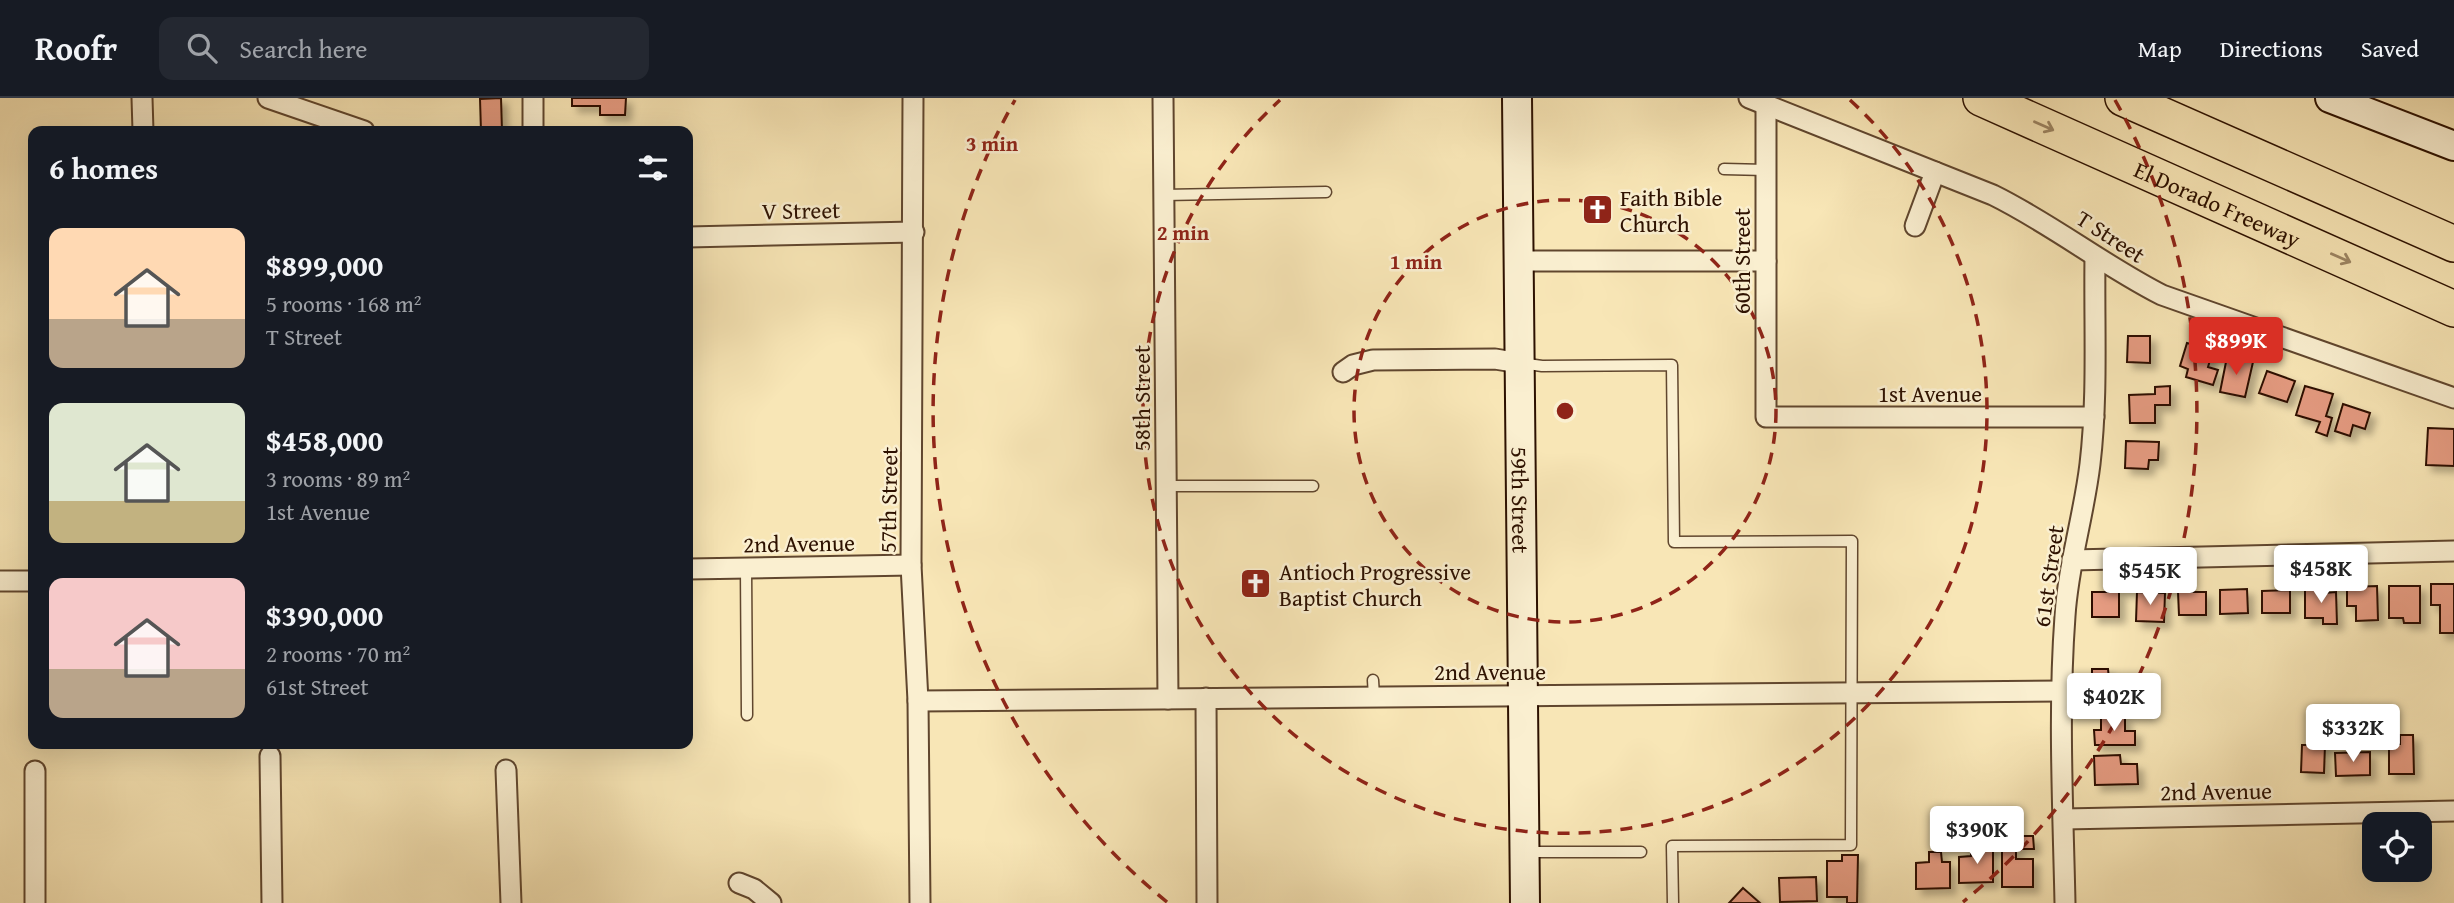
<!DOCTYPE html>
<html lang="en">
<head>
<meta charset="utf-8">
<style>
  :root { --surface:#171b24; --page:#242831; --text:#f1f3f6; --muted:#9ea1a6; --line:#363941; --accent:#d93025 }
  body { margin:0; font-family:"Gentium Book Plus",serif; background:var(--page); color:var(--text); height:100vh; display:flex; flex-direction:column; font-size:26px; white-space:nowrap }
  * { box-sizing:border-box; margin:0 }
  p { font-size:23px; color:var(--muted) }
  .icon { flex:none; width:38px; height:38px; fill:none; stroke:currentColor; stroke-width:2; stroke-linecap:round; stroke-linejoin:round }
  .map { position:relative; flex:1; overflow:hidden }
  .sheet { position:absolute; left:28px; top:28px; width:665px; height:623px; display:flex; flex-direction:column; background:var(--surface); border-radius:14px; box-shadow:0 7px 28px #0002 }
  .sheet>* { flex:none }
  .tools { position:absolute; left:2362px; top:714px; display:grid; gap:14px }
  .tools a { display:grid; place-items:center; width:70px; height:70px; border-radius:14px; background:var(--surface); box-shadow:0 7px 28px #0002; font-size:35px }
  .price { position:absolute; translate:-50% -60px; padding:0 16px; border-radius:7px; background:#fff; color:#222; font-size:23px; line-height:46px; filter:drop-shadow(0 2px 4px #0008) }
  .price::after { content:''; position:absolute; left:50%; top:42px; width:21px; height:16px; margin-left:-10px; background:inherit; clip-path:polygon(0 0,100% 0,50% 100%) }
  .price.on { background:var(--accent); color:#fff }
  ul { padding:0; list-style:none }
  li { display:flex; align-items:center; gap:21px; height:175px; padding:0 21px }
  li span { display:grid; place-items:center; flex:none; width:196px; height:140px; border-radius:14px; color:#555 }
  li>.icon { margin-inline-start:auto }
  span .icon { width:84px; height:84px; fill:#fffc; stroke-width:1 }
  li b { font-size:30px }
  h2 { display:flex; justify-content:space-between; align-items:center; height:84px; padding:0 21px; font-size:30px }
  header { display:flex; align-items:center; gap:42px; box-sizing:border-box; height:98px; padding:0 35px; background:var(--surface); border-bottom:2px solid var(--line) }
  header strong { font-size:33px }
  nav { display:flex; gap:38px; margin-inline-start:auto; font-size:24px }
  .search { width:490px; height:63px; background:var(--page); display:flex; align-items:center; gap:18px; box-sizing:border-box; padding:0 24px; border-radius:14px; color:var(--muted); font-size:26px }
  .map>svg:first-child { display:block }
</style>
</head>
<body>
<header>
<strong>Roofr</strong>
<div class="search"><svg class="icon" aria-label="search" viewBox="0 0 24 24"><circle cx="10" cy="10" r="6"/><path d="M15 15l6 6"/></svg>Search here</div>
<nav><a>Map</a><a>Directions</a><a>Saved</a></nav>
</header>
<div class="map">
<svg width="2454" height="805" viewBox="0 0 2454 805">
  <defs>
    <filter id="shadow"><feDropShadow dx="6" dy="6" stdDeviation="3.5" flood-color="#0004"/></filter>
  </defs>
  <rect width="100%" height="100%" fill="#f8e6b6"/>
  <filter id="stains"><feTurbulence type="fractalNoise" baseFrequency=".00286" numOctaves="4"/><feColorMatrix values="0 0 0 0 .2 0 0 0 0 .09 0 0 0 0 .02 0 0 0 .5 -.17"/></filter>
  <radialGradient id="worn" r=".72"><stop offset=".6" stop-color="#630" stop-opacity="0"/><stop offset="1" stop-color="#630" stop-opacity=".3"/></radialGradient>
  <g fill="#e59b81" stroke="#2d1100" stroke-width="2" filter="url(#shadow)">
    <path d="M501,0L502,33H481L480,1Z"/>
    <path d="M572,0H626L625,17H600V8H572Z"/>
    <path d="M2128,238H2150V265L2127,264Z"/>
    <path d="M2187,245L2213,252L2208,269L2218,272L2213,287L2186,279L2188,271L2180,268Z"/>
    <path d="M2227,259L2253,264L2245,299L2220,294Z"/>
    <path d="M2267,273L2295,283L2287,304L2259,295Z"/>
    <path d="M2170,288V307H2155V325H2130L2129,297L2155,296V289Z"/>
    <path d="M2305,288L2333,296L2326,318L2332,320L2327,338L2316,334L2320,324L2296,317Z"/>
    <path d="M2343,306L2370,315L2365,331L2353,327L2350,338L2335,333Z"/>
    <path d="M2428,330L2454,331V368L2426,367Z"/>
    <path d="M2126,343L2159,344L2158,362H2149L2148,371L2125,370Z"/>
    <path d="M2431,486H2454V535H2440V507H2431Z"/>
    <path d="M2377,488L2378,522L2356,523V508H2347V489Z"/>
    <path d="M2389,488H2420V525H2404L2403,520H2389Z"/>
    <path d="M2305,490H2325V495L2336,494L2337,526H2323V520H2305Z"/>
    <path d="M2247,491L2248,515L2220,516V492Z"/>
    <path d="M2290,492V515H2262V493Z"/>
    <rect x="2092" y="494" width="27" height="25"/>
    <path d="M2137,494L2165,495L2164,524L2136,523Z"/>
    <path d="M2178,494H2206V517H2179Z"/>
    <path d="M2092,571H2108L2109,581L2134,580L2135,603L2092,604Z"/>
    <path d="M2101,619H2125V633H2135V647H2095L2094,632H2101Z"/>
    <path d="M2400,637H2413L2414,676H2389V646H2400Z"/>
    <path d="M2302,647H2325L2324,675L2301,674Z"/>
    <path d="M2370,654V677L2336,678L2335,655Z"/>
    <path d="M2120,657L2121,666H2137L2138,686L2095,687L2094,658Z"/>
    <path d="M2016,738H2033L2034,751H2016Z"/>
    <path d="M1993,748V784L1959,785V759L1971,758V749Z"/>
    <path d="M2002,751H2016V761H2033V789H2002Z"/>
    <path d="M1929,754H1941L1942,764H1950V790L1916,791V765L1929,764Z"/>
    <path d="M1842,757H1858L1857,805H1847V799H1827V763H1842Z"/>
    <path d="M1816,779L1817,803L1780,804L1779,780Z"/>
    <path d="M1743,790L1760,805H1729Z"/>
  </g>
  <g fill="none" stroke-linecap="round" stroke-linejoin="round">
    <defs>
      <g id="lane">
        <path d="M1724,71L1766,72"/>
        <path d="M1164,97L1326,94"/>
        <path d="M1521,265L1542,268L1672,267L1674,444L1852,443L1851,747L1672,748L1673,805"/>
        <path d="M1166,388H1313"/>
        <path d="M746,470L747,617"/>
        <path d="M1373,582L1374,599"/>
        <path d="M1525,754H1641"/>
      </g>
      <g id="street">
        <path d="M142,0L143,33"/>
        <path d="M268,0L364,33"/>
        <path d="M533,0V33"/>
        <path d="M913,0L911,467L918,603L920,805"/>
        <path d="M1163,0L1168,601"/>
        <path d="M1749,0L1993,97C2052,126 2103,167 2162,197L2454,300"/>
        <path d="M1766,6V319H2094"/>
        <path d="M1915,128L1935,74"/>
        <path d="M688,139L914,134"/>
        <path d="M1518,163H1766"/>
        <path d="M1343,274L1353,267L1373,262L1495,261L1520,265"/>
        <path d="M2072,462L2454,453"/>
        <path d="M688,471L911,467"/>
        <path d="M0,483H33"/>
        <path d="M1206,600L1207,805"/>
        <path d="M918,603L2062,593"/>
        <path d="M270,658L272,805"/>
        <path d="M506,672L511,805"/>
        <path d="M2064,721L2454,713"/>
        <path d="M739,785L754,791L771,805"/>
        <path d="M35,805V673"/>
        <path d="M2065,805C2063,710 2058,613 2065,518C2068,467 2084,417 2090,366C2098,298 2094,228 2095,159"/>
      </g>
      <g id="secondary">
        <path id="s1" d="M1517,0L1525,805"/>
        <path d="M2330,0L2454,48"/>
      </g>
      <g id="highway">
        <path id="s2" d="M1981,0L2454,211"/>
        <path d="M2123,0L2454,146"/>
      </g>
    </defs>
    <use href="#lane" stroke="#60462e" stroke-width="13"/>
    <use href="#street" stroke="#60462e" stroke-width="23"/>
    <use href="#secondary" stroke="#2d1100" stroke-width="32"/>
    <use href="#highway" stroke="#2d1100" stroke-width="38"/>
    <use href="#lane" stroke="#faefd0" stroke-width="10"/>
    <use href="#street" stroke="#faefd0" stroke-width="19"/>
    <use href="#secondary" stroke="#faefd0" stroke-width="28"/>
    <use href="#highway" stroke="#f8e6b6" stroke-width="35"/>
  </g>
  <defs><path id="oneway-shaft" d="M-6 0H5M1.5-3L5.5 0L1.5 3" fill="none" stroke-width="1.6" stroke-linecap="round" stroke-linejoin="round" transform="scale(1.75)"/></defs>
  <g stroke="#9d8664">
    <use href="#oneway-shaft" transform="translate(2044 28) rotate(24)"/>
    <use href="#oneway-shaft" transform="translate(2341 160) rotate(24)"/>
  </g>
  <g fill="none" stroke="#8f2418" stroke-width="3.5" stroke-dasharray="12 9">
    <circle cx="1565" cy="313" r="211"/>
    <path d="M1850 2A422 422 0 1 1 1280 2"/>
    <path d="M1167 804A632 632 0 0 1 1015 2M2115 2A632 632 0 0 1 1963 804"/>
  </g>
  <defs>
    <symbol id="church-square" viewBox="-11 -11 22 22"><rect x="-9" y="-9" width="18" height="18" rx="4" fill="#8f2418" stroke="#faefd0"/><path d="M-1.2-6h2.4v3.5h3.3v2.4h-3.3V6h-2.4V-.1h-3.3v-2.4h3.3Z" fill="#fff"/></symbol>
  </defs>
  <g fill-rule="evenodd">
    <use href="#church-square" x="1580" y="94" width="35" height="35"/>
    <use href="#church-square" x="1238" y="468" width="35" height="35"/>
  </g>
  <g text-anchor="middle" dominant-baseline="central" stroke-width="5" stroke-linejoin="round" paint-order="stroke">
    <g font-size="23" fill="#2d1100" stroke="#faefd0" text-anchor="start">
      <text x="1620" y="99">Faith Bible<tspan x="1620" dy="26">Church</tspan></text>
      <text x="1279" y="473">Antioch Progressive<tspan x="1279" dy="26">Baptist Church</tspan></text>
    </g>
    <g font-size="23" fill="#2d1100" stroke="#faefd0">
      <text stroke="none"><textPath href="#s2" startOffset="259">El Dorado Freeway</textPath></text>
      <text transform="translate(801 112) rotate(-1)">V Street</text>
      <text transform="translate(2111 138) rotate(33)">T Street</text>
      <text transform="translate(1741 163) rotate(-90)">60th Street</text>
      <text x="1930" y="295">1st Avenue</text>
      <text transform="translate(1141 300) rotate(-90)">58th Street</text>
      <text transform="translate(888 402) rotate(-89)">57th Street</text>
      <text stroke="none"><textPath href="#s1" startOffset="402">59th Street</textPath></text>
      <text transform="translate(799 445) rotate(-1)">2nd Avenue</text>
      <text transform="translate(2048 478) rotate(-82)">61st Street</text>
      <text x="1490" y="573">2nd Avenue</text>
      <text transform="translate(2216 693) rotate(-1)">2nd Avenue</text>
    </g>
  </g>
  <circle cx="1565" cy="313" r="10" fill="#8f2418" stroke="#faefd0" stroke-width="3.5"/>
  <g font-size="21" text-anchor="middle" font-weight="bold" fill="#8f2418" stroke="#faefd0" stroke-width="5" stroke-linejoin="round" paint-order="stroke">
    <text x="992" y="53">3 min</text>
    <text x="1183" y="142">2 min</text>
    <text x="1416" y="171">1 min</text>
  </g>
  <rect width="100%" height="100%" filter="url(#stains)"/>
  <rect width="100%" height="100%" fill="url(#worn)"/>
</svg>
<div class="tools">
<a><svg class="icon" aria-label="locate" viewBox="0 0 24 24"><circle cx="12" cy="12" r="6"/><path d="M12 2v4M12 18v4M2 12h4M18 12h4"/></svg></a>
</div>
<b class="price on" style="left:2236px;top:279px">$899K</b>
<b class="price" style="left:2321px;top:507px">$458K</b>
<b class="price" style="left:2150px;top:509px">$545K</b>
<b class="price" style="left:2114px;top:635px">$402K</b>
<b class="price" style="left:2353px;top:666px">$332K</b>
<b class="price" style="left:1977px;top:768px">$390K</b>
<section class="sheet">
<h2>6 homes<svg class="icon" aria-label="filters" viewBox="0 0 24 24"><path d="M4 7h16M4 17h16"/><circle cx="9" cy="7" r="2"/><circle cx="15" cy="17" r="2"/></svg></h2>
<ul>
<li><span style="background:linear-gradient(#ffd9b3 65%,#b9a48a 0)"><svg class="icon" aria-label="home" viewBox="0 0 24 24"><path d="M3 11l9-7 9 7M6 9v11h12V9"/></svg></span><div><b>$899,000</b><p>5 rooms · 168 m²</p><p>T Street</p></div></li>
<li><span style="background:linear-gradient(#dfe7d0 70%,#c2b280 0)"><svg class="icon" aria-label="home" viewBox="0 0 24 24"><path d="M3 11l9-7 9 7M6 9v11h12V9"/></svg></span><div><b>$458,000</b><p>3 rooms · 89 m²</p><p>1st Avenue</p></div></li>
<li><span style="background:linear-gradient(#f6c9c9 65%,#b9a48a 0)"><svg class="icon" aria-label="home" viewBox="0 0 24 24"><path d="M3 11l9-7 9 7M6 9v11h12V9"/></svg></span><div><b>$390,000</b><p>2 rooms · 70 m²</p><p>61st Street</p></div></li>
</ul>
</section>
</div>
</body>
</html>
